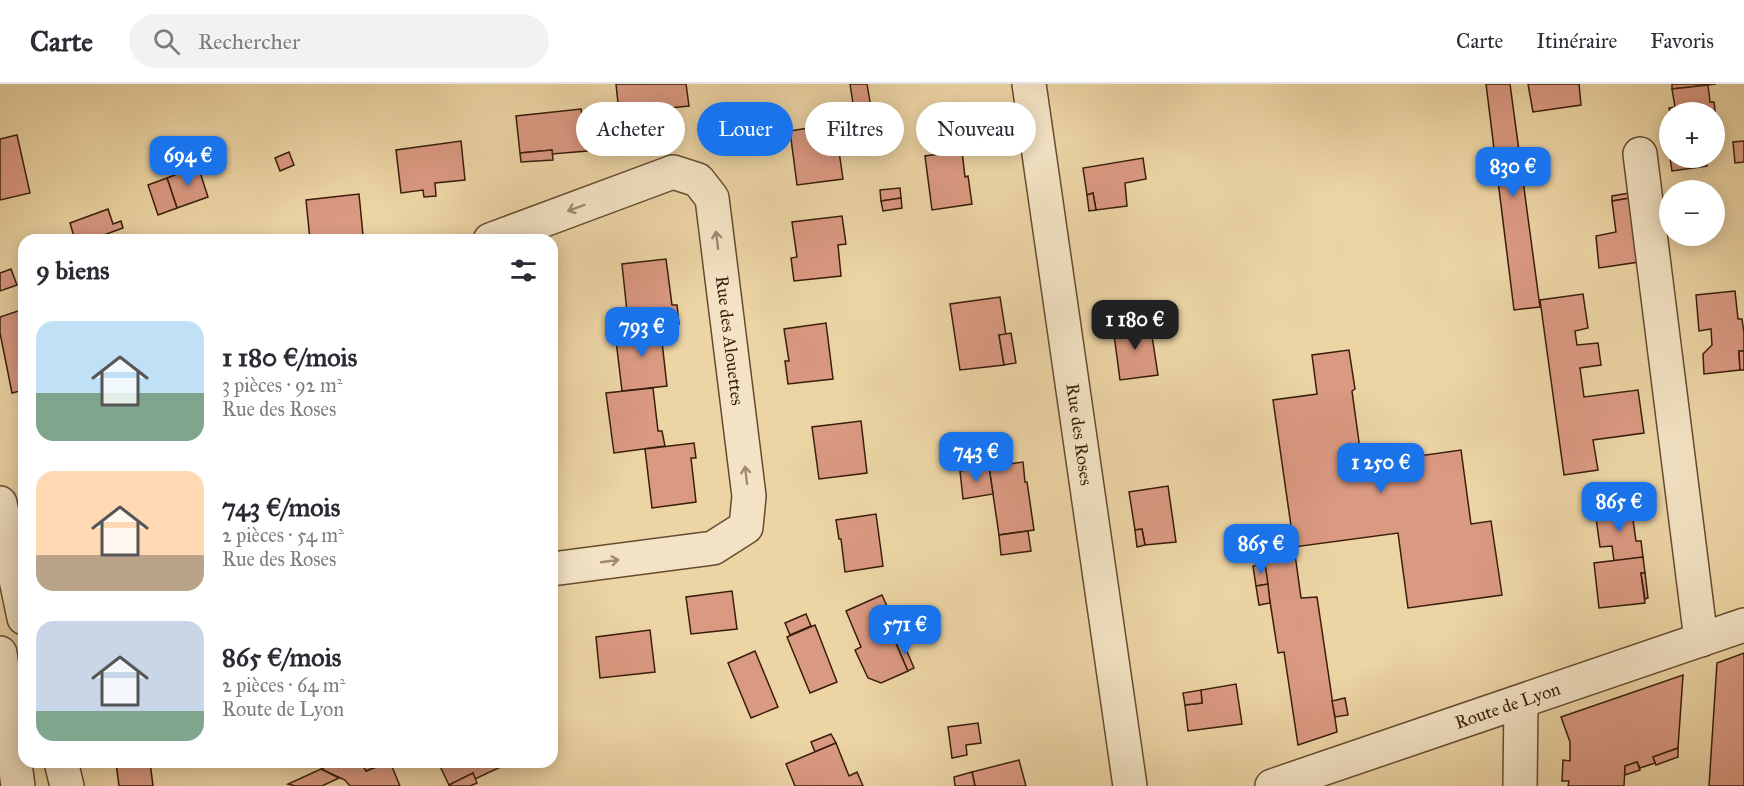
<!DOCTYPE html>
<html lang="fr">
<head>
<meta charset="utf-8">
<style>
  :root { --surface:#fff; --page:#f2f2f3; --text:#2b2b33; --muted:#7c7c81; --line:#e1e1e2; --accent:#1a73e8 }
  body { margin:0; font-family:"IM FELL Great Primer",serif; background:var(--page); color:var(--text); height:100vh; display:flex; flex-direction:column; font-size:22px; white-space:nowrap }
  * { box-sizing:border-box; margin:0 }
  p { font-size:20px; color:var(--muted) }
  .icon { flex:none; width:33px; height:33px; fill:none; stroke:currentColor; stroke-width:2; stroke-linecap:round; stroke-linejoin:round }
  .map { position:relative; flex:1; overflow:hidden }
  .panel { position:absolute; left:18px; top:150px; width:540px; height:534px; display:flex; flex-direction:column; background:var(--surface); border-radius:18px; box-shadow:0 3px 15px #0003 }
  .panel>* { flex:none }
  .guide { position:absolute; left:576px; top:18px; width:570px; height:54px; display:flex; gap:12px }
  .tools { position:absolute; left:1659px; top:18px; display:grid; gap:12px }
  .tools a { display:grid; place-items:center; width:66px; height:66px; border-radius:50%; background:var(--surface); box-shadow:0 3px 15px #0003; font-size:30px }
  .price { position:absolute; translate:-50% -51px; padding:0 14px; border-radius:12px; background:var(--accent); color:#fff; font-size:20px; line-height:39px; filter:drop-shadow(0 2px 3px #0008) }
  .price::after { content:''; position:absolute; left:50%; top:36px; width:18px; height:14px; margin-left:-9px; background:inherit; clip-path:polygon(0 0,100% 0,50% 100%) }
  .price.selected { background:#222; color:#fff }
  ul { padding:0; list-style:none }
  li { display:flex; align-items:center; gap:18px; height:150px; padding:0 18px }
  li span { display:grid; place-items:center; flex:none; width:168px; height:120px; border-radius:18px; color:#555 }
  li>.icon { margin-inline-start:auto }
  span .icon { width:72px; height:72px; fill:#fffc; stroke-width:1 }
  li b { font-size:26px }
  h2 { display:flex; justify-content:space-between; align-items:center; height:72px; padding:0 18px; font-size:26px }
  .tag { padding:0 21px; border-radius:27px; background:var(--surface); box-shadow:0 3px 15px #0003; font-size:21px; line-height:54px }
  .tag.selected { background:var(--accent); color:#fff }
  header { display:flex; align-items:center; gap:36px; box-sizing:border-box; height:84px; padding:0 30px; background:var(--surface); border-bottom:2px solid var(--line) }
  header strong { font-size:28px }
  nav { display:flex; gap:33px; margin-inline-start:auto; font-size:21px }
  .search { width:420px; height:54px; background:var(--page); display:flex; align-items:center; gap:15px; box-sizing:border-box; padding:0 21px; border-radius:33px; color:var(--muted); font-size:22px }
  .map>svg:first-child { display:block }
</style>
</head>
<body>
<header>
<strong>Carte</strong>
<div class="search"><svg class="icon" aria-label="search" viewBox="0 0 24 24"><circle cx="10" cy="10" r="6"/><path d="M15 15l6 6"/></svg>Rechercher</div>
<nav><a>Carte</a><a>Itinéraire</a><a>Favoris</a></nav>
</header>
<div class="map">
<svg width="1744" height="702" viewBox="0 0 1744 702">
  <rect width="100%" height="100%" fill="#ecd4a4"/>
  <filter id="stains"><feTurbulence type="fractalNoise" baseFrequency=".00333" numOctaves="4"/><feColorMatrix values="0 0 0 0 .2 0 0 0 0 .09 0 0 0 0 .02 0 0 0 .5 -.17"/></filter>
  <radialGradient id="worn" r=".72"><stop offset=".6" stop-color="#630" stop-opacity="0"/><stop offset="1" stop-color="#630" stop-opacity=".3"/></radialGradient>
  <g fill="#da9981" stroke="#381e0b" stroke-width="1.5">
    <path d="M616,0H686L689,22L650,26V19L642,20V26L619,29Z"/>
    <path d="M850,0H867L871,24L854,26Z"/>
    <path d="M1486,0H1510L1540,223L1514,226Z"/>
    <path d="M1528,0H1579L1581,21L1533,28Z"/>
    <path d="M1672,0H1716L1672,5Z"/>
    <path d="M1708,1L1710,18H1714L1719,60L1714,61V28H1670L1669,24L1675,23L1672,5Z"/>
    <path d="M581,25L587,67L552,70V66L520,69L516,32Z"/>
    <path d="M835,40L843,95L797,101L790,47Z"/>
    <path d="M17,51L30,109L0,116V55Z"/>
    <path d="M461,57L465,96L435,99L436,112L424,113L423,106L401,109L396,66Z"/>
    <path d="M1744,57V78L1735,79L1733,58Z"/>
    <path d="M552,66L553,76L521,78L520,69Z"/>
    <path d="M962,67L965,93L968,92L972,120L932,126L925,72Z"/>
    <path d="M289,68L294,81L280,87L275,74Z"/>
    <path d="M1143,74L1146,95L1125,99L1127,122L1096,126L1093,109L1087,111L1083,84Z"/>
    <path d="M1670,74H1706L1707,82L1672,87Z"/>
    <path d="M198,82L208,113L177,124L167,94Z"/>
    <path d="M167,94L177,124L158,131L148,101Z"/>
    <path d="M900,104L901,114L881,117L880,106Z"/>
    <path d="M1093,109L1096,126L1089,127L1087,111Z"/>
    <path d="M1629,109L1630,114L1612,117V112Z"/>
    <path d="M359,110L363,151L310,156L306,116Z"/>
    <path d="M901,114L902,124L883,127L881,117Z"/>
    <path d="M1630,114L1639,178L1599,184L1596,152L1616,148L1612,117Z"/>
    <path d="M108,125L113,140L121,137L123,144L90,156H75L70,139Z"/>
    <path d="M842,132L846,160L838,161L841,192L794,197L791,174L797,173L792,138Z"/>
    <path d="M666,175L672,221H677L679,240L619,248L616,229L627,228L622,180Z"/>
    <path d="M11,185L17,201L0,207V189Z"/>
    <path d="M1735,207L1738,235H1742L1744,249V267H1739L1740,286L1704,290L1703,270L1712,261L1711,245L1699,247L1696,211Z"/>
    <path d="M1583,210L1588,244L1575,247L1577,261L1598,259L1601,281L1580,284L1584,313L1638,306L1644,349L1593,356L1598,386L1564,391L1540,216Z"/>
    <path d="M1000,213L1006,251H999L1004,281L960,286L950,220Z"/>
    <path d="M24,225V306L12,309L0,249V233Z"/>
    <path d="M826,239L833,295L788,300L785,277H789L784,245Z"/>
    <path d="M1150,239L1158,291L1120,296L1113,243Z"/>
    <path d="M665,242L667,257L662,258L667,302L622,307L615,248Z"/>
    <path d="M1011,249L1016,279L1004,281L999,251Z"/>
    <path d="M1349,266L1355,305L1352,307L1362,380L1461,366L1471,440L1491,437L1502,511L1408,524L1398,449L1294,463L1273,316L1317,310L1312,271Z"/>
    <path d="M1739,267H1744V286H1740Z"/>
    <path d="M653,304L658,347H662L665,362L614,369L606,309Z"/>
    <path d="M861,337L867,389L819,395L812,343Z"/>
    <path d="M694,359L696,374H691L696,418L652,424L645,365Z"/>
    <path d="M1023,378L1025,398H1027L1034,446L999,451L989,383Z"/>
    <path d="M989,383L993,410L963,415L960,387Z"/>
    <path d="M1168,402L1176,458L1145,461L1142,445L1135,446L1129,408Z"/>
    <path d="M1631,422L1636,457H1641L1643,473L1614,477L1612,462L1600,463L1595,427Z"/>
    <path d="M876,430L883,482L845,488L841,455H839L836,436Z"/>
    <path d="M1142,445L1145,461L1137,463L1135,446Z"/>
    <path d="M1028,447L1031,467L1001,471L999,451Z"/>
    <path d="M1294,463L1301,514L1317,513L1337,648L1298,661L1284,568L1278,569L1262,466Z"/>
    <path d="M1643,473L1645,489H1641L1645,519L1599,524L1594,479Z"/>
    <path d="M1265,480L1268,500L1256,502L1253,482Z"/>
    <path d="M1641,489H1645L1648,514L1645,515Z"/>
    <path d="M1268,500L1270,519L1259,521L1256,502Z"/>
    <path d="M732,507L737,545L691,550L686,513Z"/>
    <path d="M882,511L902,556L896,559L908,587L881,599L868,594L855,566L861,563L846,527Z"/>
    <path d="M806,530L811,542L790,551L785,539Z"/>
    <path d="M815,541L837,598L810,609L787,553Z"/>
    <path d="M650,546L655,588L600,594L596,553Z"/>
    <path d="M902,556L914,584L908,587L896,559Z"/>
    <path d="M755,567L778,623L751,634L728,579Z"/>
    <path d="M1744,569V702H1709L1717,579Z"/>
    <path d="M1683,591L1678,664L1653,673L1655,679L1640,684L1637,678L1625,682L1624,702H1568L1569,697H1562L1563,676L1570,677V658L1561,633Z"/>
    <path d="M1236,600L1242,640L1188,647L1185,621L1202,619L1201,606Z"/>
    <path d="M1201,606L1202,619L1185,621L1183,609Z"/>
    <path d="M1345,614L1348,631L1335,633L1332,617Z"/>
    <path d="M978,639L981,659L966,661L967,671L952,674L948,643Z"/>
    <path d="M831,650L836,659L815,668L811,658Z"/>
    <path d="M836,659L849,692L857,688L863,702H795L786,680Z"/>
    <path d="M1678,664V673L1656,681L1653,673Z"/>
    <path d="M1019,676L1026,702H975L972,688Z"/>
    <path d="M125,678H150L153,702H119L116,679Z"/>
    <path d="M336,678H361L366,687L390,678L400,702H350L345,696L321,685Z"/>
    <path d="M361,678L366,679L386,678L366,687Z"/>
    <path d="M438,678H509V679L475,695L473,689L449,701Z"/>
    <path d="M1637,678L1640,686L1625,691V682Z"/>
    <path d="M321,685L339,694L322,702H295L288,700Z"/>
    <path d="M972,688L975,702H955L954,693Z"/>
    <path d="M473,689L477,699L470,702H449V701Z"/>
  </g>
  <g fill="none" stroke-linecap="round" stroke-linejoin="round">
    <defs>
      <g id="minor">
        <path id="s1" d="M1029,0L1130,702"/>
        <path d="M1640,70L1701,556"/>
        <path id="s2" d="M490,156L673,88L698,96L712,114L749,412L746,443L713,464L552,485"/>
        <path d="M0,419L24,534"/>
        <path d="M0,569L18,702"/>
        <path d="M61,678L67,702"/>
        <path id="s3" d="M1272,702L1744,541"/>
        <path d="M1520,702L1521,619"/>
      </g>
    </defs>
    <use href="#minor" stroke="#654c31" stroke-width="36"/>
    <use href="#minor" stroke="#f3e3c4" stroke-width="33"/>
  </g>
  <defs><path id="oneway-shaft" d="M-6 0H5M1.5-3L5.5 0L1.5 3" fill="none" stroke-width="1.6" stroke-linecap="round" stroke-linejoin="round" transform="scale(1.5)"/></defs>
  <g stroke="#9f8a71">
    <use href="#oneway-shaft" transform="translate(576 124) rotate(160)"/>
    <use href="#oneway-shaft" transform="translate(717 156) rotate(-97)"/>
    <use href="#oneway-shaft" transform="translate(746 391) rotate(-97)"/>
    <use href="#oneway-shaft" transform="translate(610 477) rotate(-8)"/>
  </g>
  <g text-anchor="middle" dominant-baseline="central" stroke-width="4.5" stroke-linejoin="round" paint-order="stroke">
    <g font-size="18" fill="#381e0b" stroke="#f3e3c4">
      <text stroke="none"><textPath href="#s2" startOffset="388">Rue des Alouettes</textPath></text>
      <text stroke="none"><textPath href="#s1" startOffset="354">Rue des Roses</textPath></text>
      <text stroke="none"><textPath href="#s3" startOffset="249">Route de Lyon</textPath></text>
    </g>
  </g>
  <rect width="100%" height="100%" filter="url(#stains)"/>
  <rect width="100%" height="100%" fill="url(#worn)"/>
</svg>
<div class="tools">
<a>+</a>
<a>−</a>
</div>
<b class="price" style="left:188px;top:103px">694 €</b>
<b class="price" style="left:1513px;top:114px">830 €</b>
<b class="price selected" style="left:1135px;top:267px">1 180 €</b>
<b class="price" style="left:642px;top:274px">793 €</b>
<b class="price" style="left:976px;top:399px">743 €</b>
<b class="price" style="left:1381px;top:410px">1 250 €</b>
<b class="price" style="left:1619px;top:449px">865 €</b>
<b class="price" style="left:1261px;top:491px">865 €</b>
<b class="price" style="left:905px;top:572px">571 €</b>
<div class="guide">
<a class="tag">Acheter</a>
<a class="tag selected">Louer</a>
<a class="tag">Filtres</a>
<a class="tag">Nouveau</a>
</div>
<section class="panel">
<h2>9 biens<svg class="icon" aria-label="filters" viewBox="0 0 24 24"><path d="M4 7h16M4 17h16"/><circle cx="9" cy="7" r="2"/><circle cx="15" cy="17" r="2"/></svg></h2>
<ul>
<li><span style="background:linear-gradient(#bfe0f5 60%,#7fa58c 0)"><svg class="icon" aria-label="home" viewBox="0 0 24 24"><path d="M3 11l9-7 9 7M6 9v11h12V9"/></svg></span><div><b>1 180 €/mois</b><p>3 pièces · 92 m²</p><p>Rue des Roses</p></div></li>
<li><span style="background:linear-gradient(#ffd9b3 70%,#b9a48a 0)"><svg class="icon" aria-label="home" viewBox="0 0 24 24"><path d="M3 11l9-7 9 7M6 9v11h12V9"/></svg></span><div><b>743 €/mois</b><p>2 pièces · 54 m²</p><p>Rue des Roses</p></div></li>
<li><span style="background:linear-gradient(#c9d6e8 75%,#7fa58c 0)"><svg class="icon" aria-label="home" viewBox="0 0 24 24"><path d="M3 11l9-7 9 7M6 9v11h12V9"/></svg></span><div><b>865 €/mois</b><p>2 pièces · 64 m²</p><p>Route de Lyon</p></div></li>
</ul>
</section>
</div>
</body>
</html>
